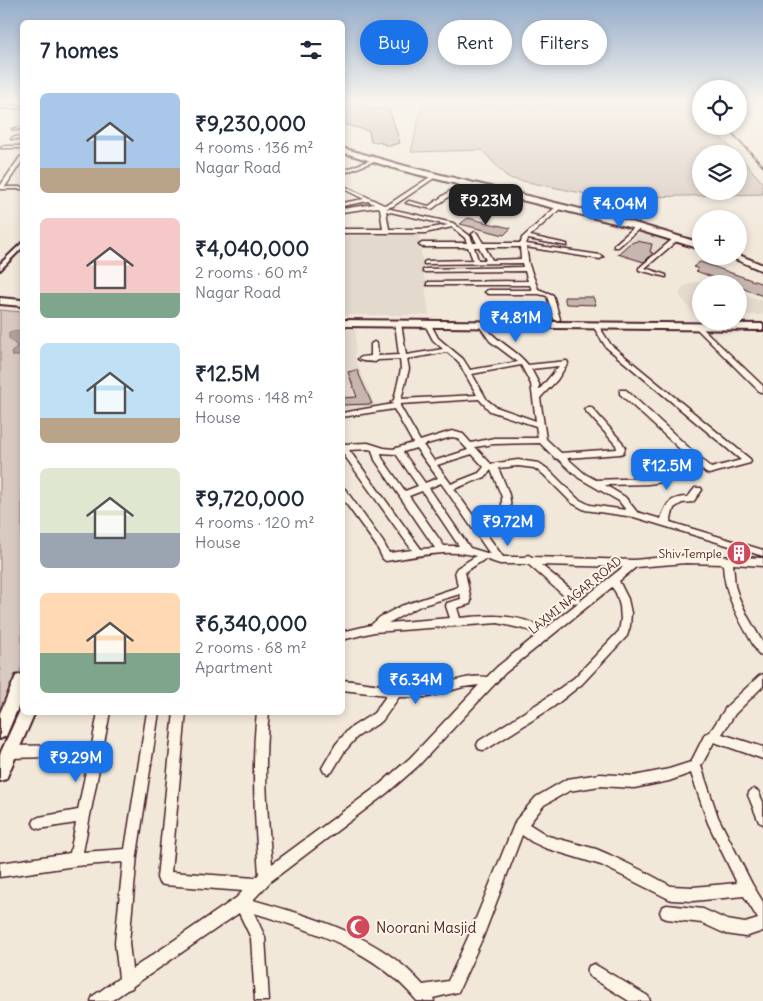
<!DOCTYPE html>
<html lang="en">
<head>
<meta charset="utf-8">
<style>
  :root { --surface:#fff; --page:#f6f6f7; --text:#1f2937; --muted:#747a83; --accent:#1a73e8 }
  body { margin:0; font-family:Delius,sans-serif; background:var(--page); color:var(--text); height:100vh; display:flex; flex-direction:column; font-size:19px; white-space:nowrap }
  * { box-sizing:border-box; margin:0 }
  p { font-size:16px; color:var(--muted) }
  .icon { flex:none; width:28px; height:28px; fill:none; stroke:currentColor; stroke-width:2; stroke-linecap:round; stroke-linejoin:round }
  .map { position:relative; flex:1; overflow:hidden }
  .sheet { position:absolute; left:20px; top:20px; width:325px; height:695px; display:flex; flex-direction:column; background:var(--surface); border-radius:8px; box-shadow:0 2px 8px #0003 }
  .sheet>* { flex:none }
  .hud { position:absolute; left:360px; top:20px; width:328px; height:45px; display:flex; gap:10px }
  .fabs { position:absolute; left:692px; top:80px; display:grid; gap:10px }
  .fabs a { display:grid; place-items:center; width:55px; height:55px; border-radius:50%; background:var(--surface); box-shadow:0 2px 8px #0003; font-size:25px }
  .price { position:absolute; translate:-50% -42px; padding:0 11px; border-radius:10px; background:var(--accent); color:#fff; font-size:16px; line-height:32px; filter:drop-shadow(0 1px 2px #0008) }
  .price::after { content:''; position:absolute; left:50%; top:30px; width:15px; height:11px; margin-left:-8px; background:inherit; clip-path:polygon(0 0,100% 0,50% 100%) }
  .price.selected { background:#222; color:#fff }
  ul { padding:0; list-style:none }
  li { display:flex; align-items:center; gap:15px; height:125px; padding:0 20px }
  li span { display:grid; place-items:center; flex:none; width:140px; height:100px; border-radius:8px; color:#555 }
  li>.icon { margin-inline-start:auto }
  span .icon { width:60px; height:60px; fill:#fffc; stroke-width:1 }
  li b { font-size:21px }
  h2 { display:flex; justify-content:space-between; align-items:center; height:60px; padding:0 20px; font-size:21px }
  .tag { padding:0 18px; border-radius:22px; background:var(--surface); box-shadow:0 2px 8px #0003; font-size:18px; line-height:45px }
  .tag.selected { background:var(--accent); color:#fff }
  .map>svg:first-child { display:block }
</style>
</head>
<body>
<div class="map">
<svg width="763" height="1001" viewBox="0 0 763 1001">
  <rect width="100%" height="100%" fill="#f1e8da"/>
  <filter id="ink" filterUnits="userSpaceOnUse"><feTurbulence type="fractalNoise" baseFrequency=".02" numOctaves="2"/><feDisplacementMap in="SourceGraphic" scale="10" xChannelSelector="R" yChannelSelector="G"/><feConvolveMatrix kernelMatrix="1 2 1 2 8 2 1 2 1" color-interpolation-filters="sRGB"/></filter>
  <g filter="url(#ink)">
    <g fill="#e4d9cd">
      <path d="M640,232L669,241L645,264L615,255Z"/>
      <path d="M419,235L429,315H343L342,236Z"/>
      <path d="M713,281L719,284H701V315H694L679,294L683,287L694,282Z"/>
      <path d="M739,292L763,301V315H739Z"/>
      <path d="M343,329H356L355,359L375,406L343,412Z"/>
    </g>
    <g fill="#d8cac0" stroke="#917476">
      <path d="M423,101H470L473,106L688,101L701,115V126H711L736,154H701V191H739V156L763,183V194L606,198L508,178L482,150L411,152Z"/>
      <path d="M0,310L22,312V666L0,716Z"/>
    </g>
    <path fill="#b6a19c" stroke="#8b6d6f" d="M12,331H22V356H12L11,353L17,346L9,338V332Z"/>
    <g fill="#c7b6af" stroke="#4a1f2b">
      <path d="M365,104L366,109L389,108L400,143L389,146L379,142H371L369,131L342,124V105Z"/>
      <path d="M468,218L492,224L511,228L504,235L460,224Z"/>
      <path d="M637,241L652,244L650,252L653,253L644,262L618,254L629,244Z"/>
      <path d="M700,262L763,284V296L739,287V284H731L696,271L699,269L693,267Z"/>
      <path d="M564,297H593L596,305L566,304Z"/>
      <path d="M357,370L372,404L342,405V398L357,397L348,372Z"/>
    </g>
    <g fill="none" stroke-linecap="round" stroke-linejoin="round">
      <defs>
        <g id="minor">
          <path d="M0,101H13L0,103Z"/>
          <path d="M22,127V129L14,130L12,129Z"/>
          <path d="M13,137H22V139H11Z"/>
          <path d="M3,146H22V148H1Z"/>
          <path d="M20,157H22V161L5,187H22V189H0V186Z"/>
          <path d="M373,159L377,160L342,174V171Z"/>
          <path d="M433,175L437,176L393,206L386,208L453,223L470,236L473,243H477L472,234L475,232L477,233L483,243H521L522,238L558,205H562V207L530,236L567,244V246L528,239L526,244L600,255L603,257L600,259L526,247L529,265L538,289L553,295L560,319L559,320H555L554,319L547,296L539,294H488L485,292L488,290H532L530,285H427V283L429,282L528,281L525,271L423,272V270L425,269L523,267L522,263L424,264V262L426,261L473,260L468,247H422L419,245L422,243H467L465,238L452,227L425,233H342V229H383L380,208L378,207L342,212V209L374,204L368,201L342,206V203L364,199L342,188V185L384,205L389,204ZM386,211L448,225L425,229H389ZM474,247H479L486,260H478ZM485,247H520L521,259L492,260Z"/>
          <path d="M463,182L467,183L432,209L406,203L409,201L429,206Z"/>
          <path d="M636,226L641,227L618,247H614V245Z"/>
          <path d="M674,238L679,239L645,268L666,275V277L639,270V268Z"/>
          <path d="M398,321L401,323L406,355L443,349L433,340L424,323L427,321L430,323L438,338L463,359L470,370L518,362L490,341L478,324L481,322L483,323C496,343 514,347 528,365L567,361L568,363L557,380L540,398L546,439L561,453L617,449L616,445L584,409L588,407H591L622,442L625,448L623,453L620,454L567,458L585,474L596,480L648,478L684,473L687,474L688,476L687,478L684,479L648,484L605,485L625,497L637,512L661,519C666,504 670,497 688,497L695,488H701L702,490L693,502L682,503L674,508L670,522L763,550V556L634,517L585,510L572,503L543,474L534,468L518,466L498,468C504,483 514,498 509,514L506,515L502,512V497L491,470L485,477L454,489L503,557H524L528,555L532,557L634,560L686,555L763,558V566L733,564L735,586L739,598L748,617L763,643V656L759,655C743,626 724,598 723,564L686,563L636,567L619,581L628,599L631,613L630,626L627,636L582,684L553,707L487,749L483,750L479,749L477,745L479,741L545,699L574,678L619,631L621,620L620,606L616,593L612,587L505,673L418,766L387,793L271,881L253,900C313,917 381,936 423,985L448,981L470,933L516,820L536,797L567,779L600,774L634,776L669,769L691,762L705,734L710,732L727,706L759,676L763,674V686L735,714L722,734L763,747V759L714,742L701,766L718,817L752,884L763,902V931L745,937L726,934L702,923L667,919L662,917L660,912L662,907L667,905L703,909L727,920L745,923L758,919L744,896L693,901L671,900L601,865L545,848L532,842L522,835L483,937L458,992L433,998L434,1001H417C375,950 316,932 254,913L265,937L269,1001H255L251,938L239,913L133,986L132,988L127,990L111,1001H91L93,996L119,978L115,943L123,862L75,866L0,877V863L70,853L76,823L39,829L35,827L33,823L35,819L39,817L78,810L89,756L10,758L6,756L4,752L6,748L10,746L92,745L98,712H110L83,852L125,849L147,712H159L137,855L129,943L132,969L236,898L243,891L164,885L159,883L157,878L174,712H186L171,872L255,878L259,874C255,820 251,766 257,712H269C263,763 267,813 272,864L379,785L410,758L479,685L463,687L428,697H399L382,721L357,737L344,752L332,772L328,774L324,772L322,768L336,744L349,729L374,713L387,695L342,690V680C368,682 394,689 419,688C443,687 463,674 487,677L497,667L537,635L528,630L498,623L374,632L342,640V632L371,625L380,617L401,606L458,587L455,571L457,568L476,556C449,548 414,557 386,561L383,559L376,545L342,498V488L345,489L383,542L389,553L412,550L342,452L343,444L368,443L384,448L393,449L413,443L394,409L342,417V413L393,404L391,402L394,400L401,369L400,359L378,360L375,362C370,361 362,362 358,359L362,357L371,356V344L374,342L377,344L378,356L399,355L395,323ZM447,352L458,361L477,395L401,399L409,369L407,359ZM521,365L531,384L536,421L496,407L487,400L472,374ZM559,366L539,390V384L531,369ZM479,399L490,411L536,426L538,438H494L471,443L463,434L452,431L420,441L400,406V404ZM452,437L457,438L468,450L434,461L423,445ZM540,443L555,458L558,459L579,478L619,501L626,510L590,505L578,499L549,470L539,463L518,460L491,464L475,447L494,444ZM416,448L438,478L425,483L403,452ZM368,449L372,450L375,460L435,548L421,549L349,450ZM381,453L396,454L418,486L405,491L382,458ZM472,454L484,467L479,473L451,484L437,465ZM441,483L446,490L490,554L470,548L429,488ZM422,491L459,546H444L409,496ZM485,559L500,564H528L571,602L575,603L579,602L580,599L579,596L541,565L623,567L545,629C518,613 490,615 460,618L457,608L470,604L471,601L465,572ZM460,594L461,599L447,603L446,606L450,618L388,623L420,606ZM691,773L708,823L737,883L693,887L671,886L643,871L610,855L596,849L548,836L529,824L544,805L569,791L600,786L634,788L669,781Z"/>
          <path d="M596,324L598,325L611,345L750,459L751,461L750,463L709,474L706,473L620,394V390H626L711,468L741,460L606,347L593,326Z"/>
          <path d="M697,324L699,325L763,386V392H760L695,327V325Z"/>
          <path d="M754,789L758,791L763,802V824L759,822L748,795L750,791Z"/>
          <path d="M594,964L648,996L650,1001H629L589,976L587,971L589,966Z"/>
        </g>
        <g id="tertiary">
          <rect x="0" y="106" width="22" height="2"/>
          <path d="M22,243V248L0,270V264Z"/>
        </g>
        <g id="secondary">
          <path d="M22,674V698L6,736L0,739V713L16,676Z"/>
          <path d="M22,706V712H35L6,779L0,781V754Z"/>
        </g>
        <g id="primary">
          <path d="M0,298L22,300V306L0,304Z"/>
          <path d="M342,320L763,324V330L342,326Z"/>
        </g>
        <g id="trunk">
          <path d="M342,148L405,166L621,219L701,243V249L615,223L400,170L342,152Z"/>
          <path d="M739,255L763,265V271L728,256Z"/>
        </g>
      </defs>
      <use href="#minor" stroke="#4a1f2b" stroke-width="3"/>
      <use href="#tertiary" stroke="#4a1f2b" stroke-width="4"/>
      <use href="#secondary" stroke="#4a1f2b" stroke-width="4"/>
      <use href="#primary" stroke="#4a1f2b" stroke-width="4"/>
      <use href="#trunk" stroke="#4a1f2b" stroke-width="4"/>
      <use href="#minor" fill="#fcf5e5" fill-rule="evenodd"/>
      <use href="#tertiary" fill="#fcf5e5" fill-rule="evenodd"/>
      <use href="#secondary" fill="#fcf5e5" fill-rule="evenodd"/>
      <use href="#primary" fill="#fcf5e5" fill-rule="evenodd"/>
      <use href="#trunk" fill="#fcf5e5" fill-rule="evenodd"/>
      <defs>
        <path id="rail" d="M725,126L763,166"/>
      </defs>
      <use href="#rail" stroke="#4a1f2b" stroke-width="2.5"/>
      <use href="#rail" stroke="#fcf5e5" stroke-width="1" stroke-dasharray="4" stroke-linecap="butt"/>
    </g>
  </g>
  <linearGradient id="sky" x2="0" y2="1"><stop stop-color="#94acca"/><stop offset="0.42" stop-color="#f9f5ee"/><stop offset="1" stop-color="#f9f5ee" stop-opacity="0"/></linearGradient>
  <rect width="763" height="241" fill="url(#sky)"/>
  <defs>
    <symbol id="building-disc" viewBox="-11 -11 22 22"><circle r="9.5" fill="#d1495b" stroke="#fcf5e5"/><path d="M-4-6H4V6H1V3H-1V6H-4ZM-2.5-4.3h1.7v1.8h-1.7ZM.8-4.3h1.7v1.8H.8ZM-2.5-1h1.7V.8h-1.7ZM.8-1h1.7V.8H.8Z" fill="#fff"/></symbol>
    <symbol id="mosque-disc" viewBox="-11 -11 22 22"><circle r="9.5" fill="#d1495b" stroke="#fcf5e5"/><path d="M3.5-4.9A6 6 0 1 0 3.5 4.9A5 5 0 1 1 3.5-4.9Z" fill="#fff"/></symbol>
  </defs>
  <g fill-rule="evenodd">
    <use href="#building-disc" x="725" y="539" width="28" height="28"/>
    <use href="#mosque-disc" x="344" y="913" width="28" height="28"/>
  </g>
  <g text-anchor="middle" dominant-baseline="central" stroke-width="4" stroke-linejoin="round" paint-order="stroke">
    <g font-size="12" fill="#4a1f2b" stroke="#fcf5e5" text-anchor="end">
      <text x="722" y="553">Shiv Temple</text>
    </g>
    <g font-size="12" fill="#4a1f2b" stroke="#fcf5e5">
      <text transform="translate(575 595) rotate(-39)">LAXMI NAGAR ROAD</text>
    </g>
    <g font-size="15" fill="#4a1f2b" stroke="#fcf5e5" text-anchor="start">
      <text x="376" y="927">Noorani Masjid</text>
    </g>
  </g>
</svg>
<div class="fabs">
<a><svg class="icon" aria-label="locate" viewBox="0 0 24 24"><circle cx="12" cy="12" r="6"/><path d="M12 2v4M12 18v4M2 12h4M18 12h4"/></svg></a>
<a><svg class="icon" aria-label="layers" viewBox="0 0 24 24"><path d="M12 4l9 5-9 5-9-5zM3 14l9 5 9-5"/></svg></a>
<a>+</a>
<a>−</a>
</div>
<b class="price selected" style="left:486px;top:226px">₹9.23M</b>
<b class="price" style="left:620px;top:229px">₹4.04M</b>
<b class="price" style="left:516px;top:343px">₹4.81M</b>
<b class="price" style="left:667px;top:491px">₹12.5M</b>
<b class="price" style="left:508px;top:547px">₹9.72M</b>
<b class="price" style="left:416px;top:705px">₹6.34M</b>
<b class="price" style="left:76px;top:783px">₹9.29M</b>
<div class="hud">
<a class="tag selected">Buy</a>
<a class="tag">Rent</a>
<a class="tag">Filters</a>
</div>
<section class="sheet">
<h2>7 homes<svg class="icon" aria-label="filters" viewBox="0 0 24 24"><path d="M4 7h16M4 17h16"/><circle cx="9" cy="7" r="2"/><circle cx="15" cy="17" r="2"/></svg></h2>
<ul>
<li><span style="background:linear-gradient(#a9c7e8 75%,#b9a48a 0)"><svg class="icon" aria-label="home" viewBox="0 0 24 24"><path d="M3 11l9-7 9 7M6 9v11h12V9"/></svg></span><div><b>₹9,230,000</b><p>4 rooms · 136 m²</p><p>Nagar Road</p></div></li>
<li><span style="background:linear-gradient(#f6c9c9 75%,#7fa58c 0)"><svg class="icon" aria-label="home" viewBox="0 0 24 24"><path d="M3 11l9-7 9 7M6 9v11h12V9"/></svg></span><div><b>₹4,040,000</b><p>2 rooms · 60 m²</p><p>Nagar Road</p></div></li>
<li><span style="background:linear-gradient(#bfe0f5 75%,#b9a48a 0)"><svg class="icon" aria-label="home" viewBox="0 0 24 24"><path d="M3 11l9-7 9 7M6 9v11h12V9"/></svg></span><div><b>₹12.5M</b><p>4 rooms · 148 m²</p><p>House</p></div></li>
<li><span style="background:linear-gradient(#dfe7d0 65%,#9aa5b1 0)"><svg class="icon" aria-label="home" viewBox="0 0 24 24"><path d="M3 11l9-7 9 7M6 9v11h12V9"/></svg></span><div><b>₹9,720,000</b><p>4 rooms · 120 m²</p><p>House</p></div></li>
<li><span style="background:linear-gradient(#ffd9b3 60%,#7fa58c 0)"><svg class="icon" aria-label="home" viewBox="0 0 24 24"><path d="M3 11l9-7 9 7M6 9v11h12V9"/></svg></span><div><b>₹6,340,000</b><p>2 rooms · 68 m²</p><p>Apartment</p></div></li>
</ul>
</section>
</div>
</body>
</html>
